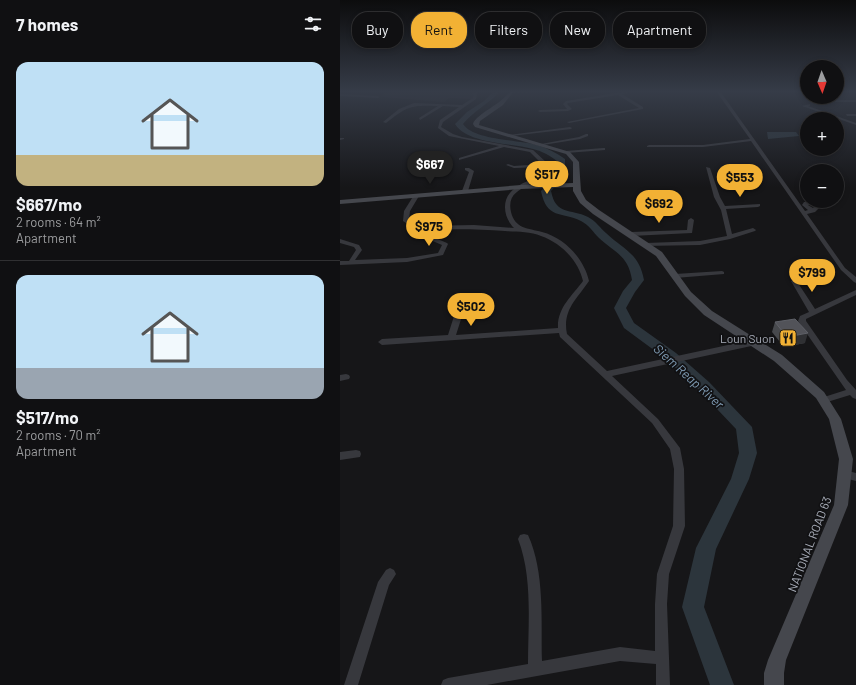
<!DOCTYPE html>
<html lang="en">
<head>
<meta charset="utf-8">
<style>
  :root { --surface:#101012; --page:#19191b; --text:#f1f3f6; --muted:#9c9d9f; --line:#303032; --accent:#f2b134 }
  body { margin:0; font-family:Barlow,sans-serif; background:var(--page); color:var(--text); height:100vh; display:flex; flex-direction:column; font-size:15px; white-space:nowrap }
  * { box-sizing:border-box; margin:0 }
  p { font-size:13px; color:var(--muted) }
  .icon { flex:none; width:22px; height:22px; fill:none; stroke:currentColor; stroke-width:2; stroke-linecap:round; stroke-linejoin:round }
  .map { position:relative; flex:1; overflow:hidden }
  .details { display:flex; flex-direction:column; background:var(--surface); width:340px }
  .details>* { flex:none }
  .top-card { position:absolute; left:12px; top:12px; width:380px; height:36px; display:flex; gap:8px }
  .needle { width:26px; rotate:178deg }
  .buttons { position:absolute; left:460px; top:60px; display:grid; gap:8px }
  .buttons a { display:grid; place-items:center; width:44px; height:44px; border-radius:50%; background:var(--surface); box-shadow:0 2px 6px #0003,0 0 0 1px var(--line); font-size:20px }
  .price { position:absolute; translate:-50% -34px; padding:0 9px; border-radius:14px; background:var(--accent); color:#111; font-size:13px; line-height:26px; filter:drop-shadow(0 1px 2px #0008) }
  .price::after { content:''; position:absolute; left:50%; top:24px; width:12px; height:9px; margin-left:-6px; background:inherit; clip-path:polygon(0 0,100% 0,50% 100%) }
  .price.on { background:#222; color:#fff }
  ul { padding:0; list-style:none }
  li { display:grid; align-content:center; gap:8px; height:212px; padding:0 16px }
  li+li { border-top:1px solid var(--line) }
  li span { display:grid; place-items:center; height:124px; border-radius:12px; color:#555 }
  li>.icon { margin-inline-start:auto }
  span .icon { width:72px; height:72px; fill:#fffc; stroke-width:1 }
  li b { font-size:17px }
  h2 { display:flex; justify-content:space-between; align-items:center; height:48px; padding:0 16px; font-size:17px }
  .chip { padding:0 14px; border-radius:16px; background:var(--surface); box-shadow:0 2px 6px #0003,0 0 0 1px var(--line); font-size:14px; line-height:36px }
  .chip.on { background:var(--accent); color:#111 }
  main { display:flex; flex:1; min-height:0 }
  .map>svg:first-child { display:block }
</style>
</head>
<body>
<main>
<section class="details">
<h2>7 homes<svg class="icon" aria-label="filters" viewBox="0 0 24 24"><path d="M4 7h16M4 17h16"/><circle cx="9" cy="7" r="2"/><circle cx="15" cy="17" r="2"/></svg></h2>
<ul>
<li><span style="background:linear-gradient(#bfe0f5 75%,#c2b280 0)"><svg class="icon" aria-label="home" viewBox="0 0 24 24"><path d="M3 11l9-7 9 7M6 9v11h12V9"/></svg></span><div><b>$667/mo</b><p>2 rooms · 64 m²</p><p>Apartment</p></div></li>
<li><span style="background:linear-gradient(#bfe0f5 75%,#9aa5b1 0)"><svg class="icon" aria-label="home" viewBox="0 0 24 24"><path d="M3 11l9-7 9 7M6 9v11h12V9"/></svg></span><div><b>$517/mo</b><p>2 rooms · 70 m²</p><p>Apartment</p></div></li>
</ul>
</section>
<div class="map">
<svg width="516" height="685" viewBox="0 0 516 685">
  <rect width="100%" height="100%" fill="#161618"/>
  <path fill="#222225" d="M48,91L107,92L135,91L132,99L109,98L104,102L41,97Z"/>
  <path fill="#2c353c" d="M427,132H456L459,136L428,139Z"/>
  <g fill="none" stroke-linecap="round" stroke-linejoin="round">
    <path fill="#2c353c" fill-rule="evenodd" d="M154,91H161C149,103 134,111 123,124C133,140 179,140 197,145C207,148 217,153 225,159V175L211,191C216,216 230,208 248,217C256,221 260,228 266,233C284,250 299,253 304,280L295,292L286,308L294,323L336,353L369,382L412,427L417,453L409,479L376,549L364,607L394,685H370L342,607L356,548L391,479L399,453L396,429L359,390L326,359L284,328L274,308L283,291L292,280C288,255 275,253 259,238C253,232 249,225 241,221C221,211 207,220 201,191L217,174L218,162C211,156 202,151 193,149C172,143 127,144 115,124L127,112L144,101Z"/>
    <g fill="#37383d" fill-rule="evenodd">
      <path d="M134,91H138L136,99L103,122L101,127L113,134L122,137L193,150L206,162C207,191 164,181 171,212C175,229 188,228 202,232C225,238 244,259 249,281C237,299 222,310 227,334L267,371L416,339L420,342L416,345L272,376L318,419L340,448L344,469L345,526L329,574L327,604L330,685H316V664L280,661L147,685H101L103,680L108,678L188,664C188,623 193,578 178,539L180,535L184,534L188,535C205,572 201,621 202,661L280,647L315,651V604L317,574L333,526L334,469L330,449L312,423L220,337L219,333L42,345L38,342L42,339L108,335L115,313L119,311L123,313L116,335L218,328C217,308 232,296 243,281C238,260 221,243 201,236C190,231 176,232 165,231C138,229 112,229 85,230L86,234L107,243L108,244L103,255L67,262L0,265V261H9L16,250L14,247L0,243V239L19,245L22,250L15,260L67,258L98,253L102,245L81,236L79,229L75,224L66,223L63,221L64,211L74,195L76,194L79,196L70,211L69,220L79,221L83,226L134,225L174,228C163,217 161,199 174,189C181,183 189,181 196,177L199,174L201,167L174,168L166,165L168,164L174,166L202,164L190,152L164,147L119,160V158L159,146L109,136L98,128L100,120L119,107L103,106L80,120L79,118L98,106C70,105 68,106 46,123L43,122L59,109L74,103L122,105L133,98Z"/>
      <path d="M170,91H228L171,93L169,92Z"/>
      <path d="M288,91H297L282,94L303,107V109L229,123L227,122L299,108L278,95L228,103L227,104L232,109L228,111L200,112L198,111L200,110L227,109L223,104L226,101Z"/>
      <path d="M376,91H380L465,211L468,210L462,205L464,202C471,201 476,201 481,206L475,212L467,214L505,268L516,277V283L514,282L501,270L411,141L363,147H307V146L309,145H363L410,139ZM468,205H473L475,206L473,208Z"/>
      <path d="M0,94L38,96L40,97L38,98L0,96Z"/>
      <path d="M496,100H516V102H495Z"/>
      <path d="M470,104V106H468L516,123V125L462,106Z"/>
      <path d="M506,114H516V116H507Z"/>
      <path d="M230,127L232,128L231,129L171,136L169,135Z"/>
      <path d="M246,134H248V136L240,139L203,145L201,144L239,137Z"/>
      <path d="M0,138H4V139L0,140Z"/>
      <path d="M263,148H265V150L226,153L224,152L226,151Z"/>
      <path d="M366,167L370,168L380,197L385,206L420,204V206L418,207L386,209L392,234L413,228L416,230L415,231L390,239L360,245L304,246L303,245L306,243L360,241L387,236L381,210L374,197Z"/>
      <path d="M125,168H129L134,171L128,191L125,193L122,191L129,172L125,170Z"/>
      <path d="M351,218L354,220L352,233L291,236L288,234L291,232L347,230L348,220Z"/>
      <path d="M382,271L384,272V274L335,278L332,276L335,274Z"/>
      <path d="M454,279L456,280L475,309L516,290V295L466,319V321L507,380L516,390V399L513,398L510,395L484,403L481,402L479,400L481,398L506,390L458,321L460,316L469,312L451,281Z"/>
      <path d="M6,374L9,375L10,377L9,379L0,381V375Z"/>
      <path d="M16,450L20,451L21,454L20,457L0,460V452Z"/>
      <path d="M504,470L516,473V481L500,477L499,474L500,471Z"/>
      <path d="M50,568L54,570L56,574L49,585L18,685H4L38,582L46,570Z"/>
    </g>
    <path fill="#45474d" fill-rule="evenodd" d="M170,91H174L163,105L140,121L139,125L230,152L239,162L241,191L246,200L259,210L322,252L351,292L372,311L442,355L484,392L501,419L513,459L508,505L446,660L444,673V685H424V673L428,660L494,505L499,459L489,419L476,398L434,361L364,315L345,296L316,256L253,214L240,203L233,191V187L181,189L0,204V200L181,185L233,183V162L226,154L135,127L133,124C136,114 162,104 170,91Z"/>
  </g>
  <path fill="#47494d" d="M435,322L465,343L444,347L432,332Z"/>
  <path fill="#2f3033" d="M468,333L465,343L444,347L447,337Z"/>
  <path fill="#525359" stroke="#5f6168" d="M455,319L468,333L447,337L435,322Z"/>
  <linearGradient id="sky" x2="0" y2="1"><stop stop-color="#0c0c0d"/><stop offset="0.49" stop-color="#363c48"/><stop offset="1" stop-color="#363c48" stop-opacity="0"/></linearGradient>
  <rect width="516" height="187" fill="url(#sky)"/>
  <defs>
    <symbol id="restaurant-square" viewBox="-11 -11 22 22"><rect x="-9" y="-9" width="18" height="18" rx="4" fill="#f2b134" stroke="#111113"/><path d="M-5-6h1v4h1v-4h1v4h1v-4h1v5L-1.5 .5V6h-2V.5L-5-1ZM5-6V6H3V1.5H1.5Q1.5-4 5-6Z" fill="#111"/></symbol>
  </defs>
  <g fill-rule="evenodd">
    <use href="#restaurant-square" x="438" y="328" width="20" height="20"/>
  </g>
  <g text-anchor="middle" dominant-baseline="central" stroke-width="3.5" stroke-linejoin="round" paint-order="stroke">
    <g font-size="12" fill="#a8adb8" stroke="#111113" text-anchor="end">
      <text x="435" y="338">Loun Suon</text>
    </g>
    <g font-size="12" fill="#a8adb8" stroke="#111113">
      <text transform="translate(469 544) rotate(-69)">NATIONAL ROAD 63</text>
    </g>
    <g font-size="13" font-style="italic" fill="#7f9bb3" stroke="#111113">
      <text transform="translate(349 376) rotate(42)">Siem Reap River</text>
    </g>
  </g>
</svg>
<div class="buttons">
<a><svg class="needle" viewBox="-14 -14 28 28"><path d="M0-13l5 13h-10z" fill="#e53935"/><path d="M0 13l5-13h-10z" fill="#9c9d9f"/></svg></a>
<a>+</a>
<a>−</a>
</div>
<b class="price on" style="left:90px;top:185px">$667</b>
<b class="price" style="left:207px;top:195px">$517</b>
<b class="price" style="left:400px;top:198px">$553</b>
<b class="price" style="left:319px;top:224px">$692</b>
<b class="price" style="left:89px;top:247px">$975</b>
<b class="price" style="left:472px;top:293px">$799</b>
<b class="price" style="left:131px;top:327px">$502</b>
<div class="top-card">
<a class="chip">Buy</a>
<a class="chip on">Rent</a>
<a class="chip">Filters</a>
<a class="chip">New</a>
<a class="chip">Apartment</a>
</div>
</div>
</main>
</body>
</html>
